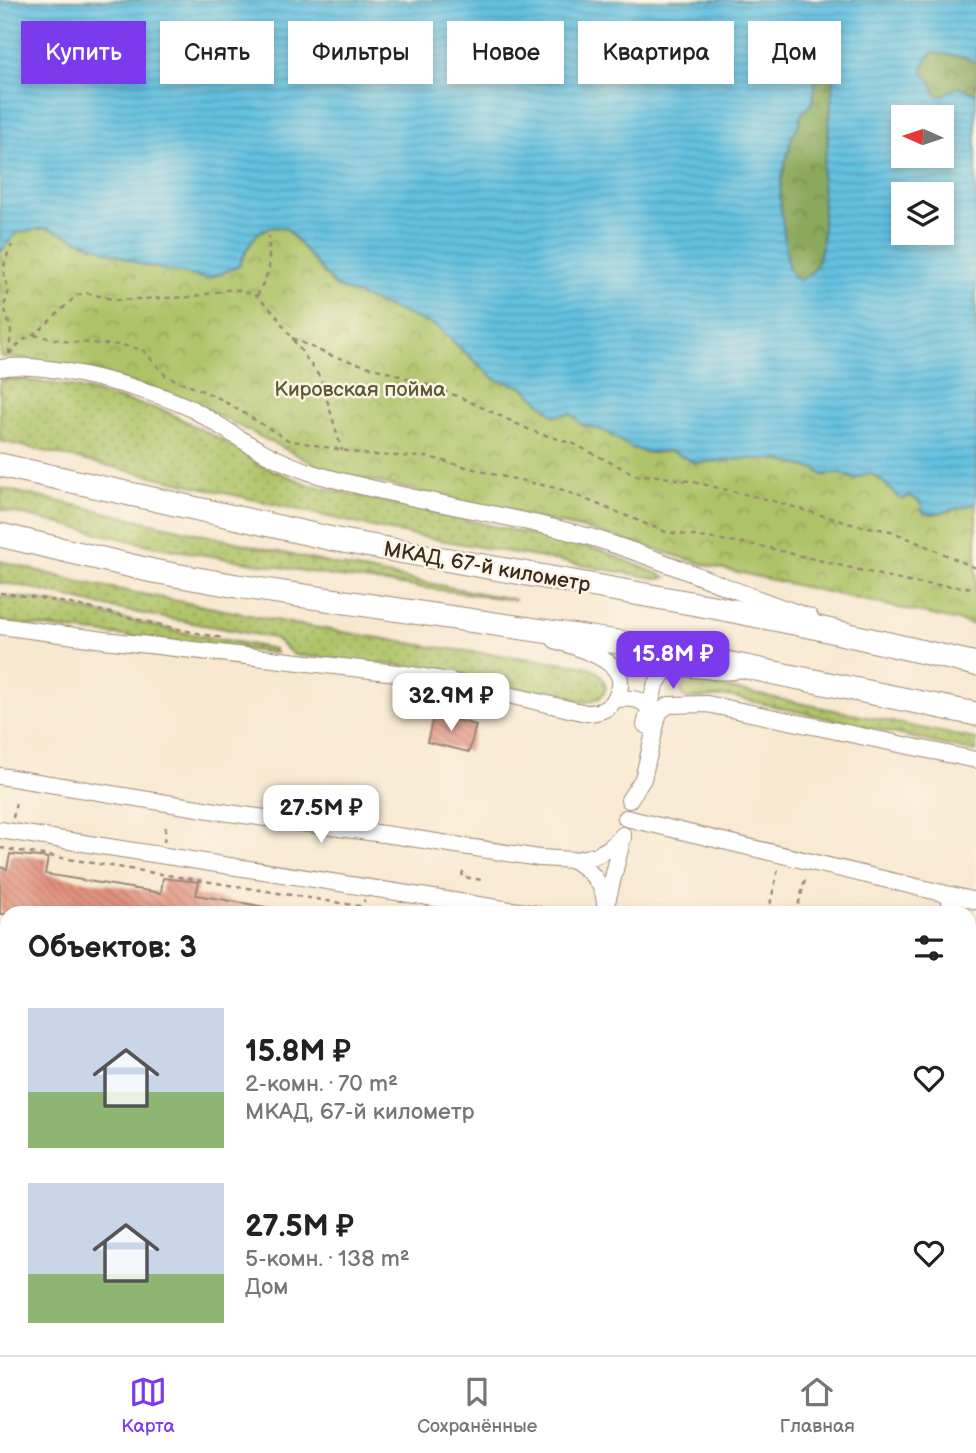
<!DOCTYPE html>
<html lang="ru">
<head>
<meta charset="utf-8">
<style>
  :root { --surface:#fff; --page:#f2f2f2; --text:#222; --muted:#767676; --line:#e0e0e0; --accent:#7c3aed }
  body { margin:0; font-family:"Balsamiq Sans",sans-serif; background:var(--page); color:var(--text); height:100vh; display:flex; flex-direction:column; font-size:26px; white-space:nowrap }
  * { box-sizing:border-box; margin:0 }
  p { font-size:23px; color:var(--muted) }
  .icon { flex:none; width:38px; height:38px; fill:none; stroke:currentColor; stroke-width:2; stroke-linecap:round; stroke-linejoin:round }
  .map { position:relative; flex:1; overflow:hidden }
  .details { position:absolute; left:0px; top:906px; width:976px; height:450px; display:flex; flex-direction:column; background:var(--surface); border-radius:21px 21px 0 0; box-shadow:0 4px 10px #0003 }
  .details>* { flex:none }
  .banner { position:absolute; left:21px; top:21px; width:934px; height:63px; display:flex; gap:14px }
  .needle { width:46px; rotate:273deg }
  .buttons { position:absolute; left:891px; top:105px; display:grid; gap:14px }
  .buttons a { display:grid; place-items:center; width:63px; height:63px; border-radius:0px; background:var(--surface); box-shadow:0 4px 10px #0003; font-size:35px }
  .price { position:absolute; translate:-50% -60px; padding:0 16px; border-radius:14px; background:#fff; color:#222; font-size:23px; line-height:46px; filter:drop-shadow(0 2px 4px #0008) }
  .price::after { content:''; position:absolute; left:50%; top:42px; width:21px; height:16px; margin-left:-10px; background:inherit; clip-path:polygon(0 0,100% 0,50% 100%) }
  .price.on { background:var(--accent); color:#fff }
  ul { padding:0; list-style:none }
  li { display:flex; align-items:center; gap:21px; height:175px; padding:0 28px }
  li span { display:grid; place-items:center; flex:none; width:196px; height:140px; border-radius:0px; color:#555 }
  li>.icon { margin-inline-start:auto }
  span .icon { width:84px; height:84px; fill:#fffc; stroke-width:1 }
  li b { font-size:30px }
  h2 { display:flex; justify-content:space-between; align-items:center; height:84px; padding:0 28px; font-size:30px }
  .pill { padding:0 24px; border-radius:0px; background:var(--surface); box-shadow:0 4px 10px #0003; font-size:24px; line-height:63px }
  .pill.on { background:var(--accent); color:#fff }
  .menu { display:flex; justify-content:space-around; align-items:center; height:98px; border-top:2px solid var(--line); background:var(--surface); font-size:19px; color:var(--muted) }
  .menu a { display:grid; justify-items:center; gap:4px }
  .menu .on { color:var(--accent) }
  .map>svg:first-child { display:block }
</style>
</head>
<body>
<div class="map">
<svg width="976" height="1355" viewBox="0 0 976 1355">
  <defs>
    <pattern id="grass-dots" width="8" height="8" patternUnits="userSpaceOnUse" patternTransform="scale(1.75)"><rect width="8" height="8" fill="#aec367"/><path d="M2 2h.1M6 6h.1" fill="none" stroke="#8f9f54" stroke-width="1.8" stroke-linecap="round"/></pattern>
    <pattern id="forest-crowns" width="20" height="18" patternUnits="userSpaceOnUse" patternTransform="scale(1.75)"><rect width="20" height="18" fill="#8aa95c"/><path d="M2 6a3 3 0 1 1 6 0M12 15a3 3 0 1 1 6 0" fill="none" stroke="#728a4b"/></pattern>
    <pattern id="park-crowns" width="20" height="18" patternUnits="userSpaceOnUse" patternTransform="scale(1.75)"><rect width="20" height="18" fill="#aec367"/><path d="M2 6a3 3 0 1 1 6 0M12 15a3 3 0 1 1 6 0" fill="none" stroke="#8f9f54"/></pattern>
    <pattern id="water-rules" width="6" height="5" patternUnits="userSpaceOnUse" patternTransform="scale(1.75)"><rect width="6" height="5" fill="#63c1e1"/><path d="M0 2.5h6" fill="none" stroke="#539db6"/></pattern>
    <pattern id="building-back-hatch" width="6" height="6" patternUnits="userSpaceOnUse" patternTransform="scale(1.75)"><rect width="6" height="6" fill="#e2907d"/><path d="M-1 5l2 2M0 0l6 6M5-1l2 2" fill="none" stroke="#b87666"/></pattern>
  </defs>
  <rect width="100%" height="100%" fill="#fcf5e5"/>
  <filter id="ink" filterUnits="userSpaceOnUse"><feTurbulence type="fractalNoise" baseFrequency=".0143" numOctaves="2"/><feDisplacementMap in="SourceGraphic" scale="14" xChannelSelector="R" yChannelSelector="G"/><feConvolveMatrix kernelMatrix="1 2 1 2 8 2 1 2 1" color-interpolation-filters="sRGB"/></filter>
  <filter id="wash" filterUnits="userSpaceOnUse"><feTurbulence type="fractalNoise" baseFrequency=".00686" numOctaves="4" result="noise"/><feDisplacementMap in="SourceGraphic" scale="28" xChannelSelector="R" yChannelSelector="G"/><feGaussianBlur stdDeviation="1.57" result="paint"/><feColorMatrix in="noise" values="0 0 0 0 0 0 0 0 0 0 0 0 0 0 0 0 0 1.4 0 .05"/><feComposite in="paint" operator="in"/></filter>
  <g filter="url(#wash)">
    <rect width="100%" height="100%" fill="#f8e8d0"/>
    <g fill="url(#grass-dots)" stroke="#747642" stroke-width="2">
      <path d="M18,379L69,386L165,411L220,439L260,465L310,485L600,550L666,577L660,579L390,531L0,441V380Z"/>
      <path d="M0,488L336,565L516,600L333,576L157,547L2,510Z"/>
      <path d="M0,561L81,582L295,624L433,647L582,665C595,669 604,674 606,689L600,698L587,702L404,666L294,655L274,638L112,608L18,585L0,583Z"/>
      <path d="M0,596L36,599L181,632L274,649L276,653L0,622Z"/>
      <path d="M697,682L976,739V752L729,696L688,699L682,696L681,690L684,685Z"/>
    </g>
    <g fill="url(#forest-crowns)" stroke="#626a3d" stroke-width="2">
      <path d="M932,52L963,57L976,63V94L965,88L942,97L937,96L931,81L923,73L924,64Z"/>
      <path d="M825,65H829L832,69L833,77C832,102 830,129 826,153C824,161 822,168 822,175C821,199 833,274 798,280L789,271L787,259L779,192L792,136L801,114L813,102L816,78Z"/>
    </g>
    <path fill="url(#park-crowns)" stroke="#747642" stroke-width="2" d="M272,226L286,228L335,286L436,326L495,379L523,387L555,416L571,412L582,425L602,430L632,448L650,453L671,451L696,463L744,459H773L816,469L823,475L840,473L855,479L869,473L879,478L893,492L910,496L920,502L934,514L976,504V625L714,567L593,531L329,471L187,400L97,372L28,359L0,357V253L16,233L47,227L79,240L238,267L257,232Z"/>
    <path fill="url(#water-rules)" stroke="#4f7680" stroke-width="2" fill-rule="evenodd" d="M0,0H976V63L963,57L932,52L924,64L923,73L931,81L937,96C947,97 950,88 959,87C965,87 971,93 976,94V504L934,514L924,513L920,502L910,496L902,500L879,478L869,473L855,479L840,473L823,475L816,469L773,459H744L696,463L671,451L649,453L632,448L602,430L582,425L571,413L555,416L523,387L495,379L436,326L335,286L286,228C254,223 251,243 238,267L207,279L143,265L47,228L16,233L0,253ZM825,65H829L832,69L833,77C832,101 829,124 827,148C826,157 822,166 822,175C821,199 833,274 798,280L793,277L788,266L780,200L781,181L792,136L799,125L801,114L813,102L816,78ZM903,117H942V156H903ZM903,194H942V233H903Z"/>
    <g id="blocks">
      <g fill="url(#building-back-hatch)">
        <path d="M434,714L476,725L469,752L427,742Z"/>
        <path d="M10,854L48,858L45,874L161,893L163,878L199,882L196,895L272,908V914H0V867L7,869Z"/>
      </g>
    </g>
  </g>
  <g filter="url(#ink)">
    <use href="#blocks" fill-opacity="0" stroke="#9a8977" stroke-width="2"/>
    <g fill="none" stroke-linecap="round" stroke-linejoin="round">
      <defs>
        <g id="minor">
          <path d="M0,368C43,360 152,389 192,409C214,421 234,436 256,448C275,459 294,467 315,474C405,500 500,512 590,537C665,559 736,594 810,617"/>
          <path d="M0,626L104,640L405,674L449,681L586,713C598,713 609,710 615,699C638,662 579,649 555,640"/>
          <path d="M615,699C628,698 641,697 649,709"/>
          <path d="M645,725L655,686L664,672C685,663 711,674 734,671"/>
          <path d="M0,776L229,813L398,836L539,858L574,860L595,856L610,848L623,835"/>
          <path d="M629,800L643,779L659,712L669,705L707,704L976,760"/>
          <path d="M626,818L976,901"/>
          <path d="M0,830L537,914"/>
          <path d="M574,860C590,871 605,884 605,905"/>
          <path d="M604,914L623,837"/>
          <path d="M948,914L952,895"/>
          <path d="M970,1014L976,1015"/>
          <path d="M496,1355L497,1349"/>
          <path d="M900,1355L901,1349"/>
        </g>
        <g id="highway">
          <path d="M0,465L337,540L713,607L814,627L976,664"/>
          <path d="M0,535L153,571L237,586L638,645L976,714"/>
        </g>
      </defs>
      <use href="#minor" stroke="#9a8977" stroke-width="18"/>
      <use href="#highway" stroke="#9a8977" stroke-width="25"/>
      <g stroke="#9a8977" stroke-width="2.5" stroke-dasharray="5 5" stroke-linecap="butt">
        <path d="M257,296L269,270V236"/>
        <path d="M34,335L70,342L122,345L143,350L166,376L217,397L288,440L369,455L429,457L492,474L560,489L666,532L756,545L913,583L976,588"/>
        <path d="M292,338L329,355L414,380L462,398L532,431L574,444L638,476L651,475L689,481L770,500L851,524L891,531L976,568"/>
        <path d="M9,354L22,341L41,329L77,295L87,293L116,300L191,297L227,290H239L257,296L275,314L321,379L342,451"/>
        <path d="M9,354L11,331L4,306L9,290C0,273 4,261 12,245"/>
        <path d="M0,593C75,600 148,625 223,638"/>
        <path d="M13,818L16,802"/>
        <path d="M164,842L166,825"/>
        <path d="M0,848L359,906L365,900"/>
        <path d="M463,871L462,877L483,880"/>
        <path d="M768,914L778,869"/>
        <path d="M796,914L806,876"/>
        <path d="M923,1355L924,1349"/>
      </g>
      <use href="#minor" stroke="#fff" stroke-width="16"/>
      <use href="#highway" stroke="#fff" stroke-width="23"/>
    </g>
  </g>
  <g text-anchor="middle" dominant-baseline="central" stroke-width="5" stroke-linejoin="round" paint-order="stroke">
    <g font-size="21" fill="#5e5834" stroke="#fcf5e5">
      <text x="360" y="389">Кировская пойма</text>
    </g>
    <g font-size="21" fill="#3b2a1e" stroke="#fcf5e5">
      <text transform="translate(487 567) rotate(10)">МКАД, 67-й километр</text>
    </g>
  </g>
</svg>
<div class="buttons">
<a><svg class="needle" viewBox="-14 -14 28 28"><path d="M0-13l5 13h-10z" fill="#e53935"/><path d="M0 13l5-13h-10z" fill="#767676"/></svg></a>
<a><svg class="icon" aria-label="layers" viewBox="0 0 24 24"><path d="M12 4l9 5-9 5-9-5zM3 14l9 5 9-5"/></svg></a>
</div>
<b class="price on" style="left:673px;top:691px">15.8M ₽</b>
<b class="price" style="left:451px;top:733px">32.9M ₽</b>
<b class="price" style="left:321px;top:845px">27.5M ₽</b>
<div class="banner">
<a class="pill on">Купить</a>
<a class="pill">Снять</a>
<a class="pill">Фильтры</a>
<a class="pill">Новое</a>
<a class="pill">Квартира</a>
<a class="pill">Дом</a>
</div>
<section class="details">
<h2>Объектов: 3<svg class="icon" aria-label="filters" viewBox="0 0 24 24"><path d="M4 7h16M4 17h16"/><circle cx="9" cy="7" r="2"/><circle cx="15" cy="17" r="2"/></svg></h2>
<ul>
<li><span style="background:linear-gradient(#c9d6e8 60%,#8fb573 0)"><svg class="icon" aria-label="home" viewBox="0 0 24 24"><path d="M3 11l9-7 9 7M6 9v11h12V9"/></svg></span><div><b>15.8M ₽</b><p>2-комн. · 70 m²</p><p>МКАД, 67-й километр</p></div><svg class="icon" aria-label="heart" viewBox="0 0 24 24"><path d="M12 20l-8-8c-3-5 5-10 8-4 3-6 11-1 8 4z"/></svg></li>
<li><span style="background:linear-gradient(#c9d6e8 65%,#8fb573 0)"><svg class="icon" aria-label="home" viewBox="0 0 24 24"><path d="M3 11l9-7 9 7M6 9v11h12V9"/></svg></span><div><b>27.5M ₽</b><p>5-комн. · 138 m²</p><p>Дом</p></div><svg class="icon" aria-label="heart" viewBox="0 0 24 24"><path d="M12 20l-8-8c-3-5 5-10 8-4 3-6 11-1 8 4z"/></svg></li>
</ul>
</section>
</div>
<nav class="menu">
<a class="on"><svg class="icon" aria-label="map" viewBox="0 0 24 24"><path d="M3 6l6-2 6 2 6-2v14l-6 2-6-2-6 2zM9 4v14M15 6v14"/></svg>Карта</a>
<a><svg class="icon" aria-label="saved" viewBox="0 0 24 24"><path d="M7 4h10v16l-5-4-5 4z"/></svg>Сохранённые</a>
<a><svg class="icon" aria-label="home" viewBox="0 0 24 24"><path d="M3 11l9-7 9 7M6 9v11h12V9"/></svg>Главная</a>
</nav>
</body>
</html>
